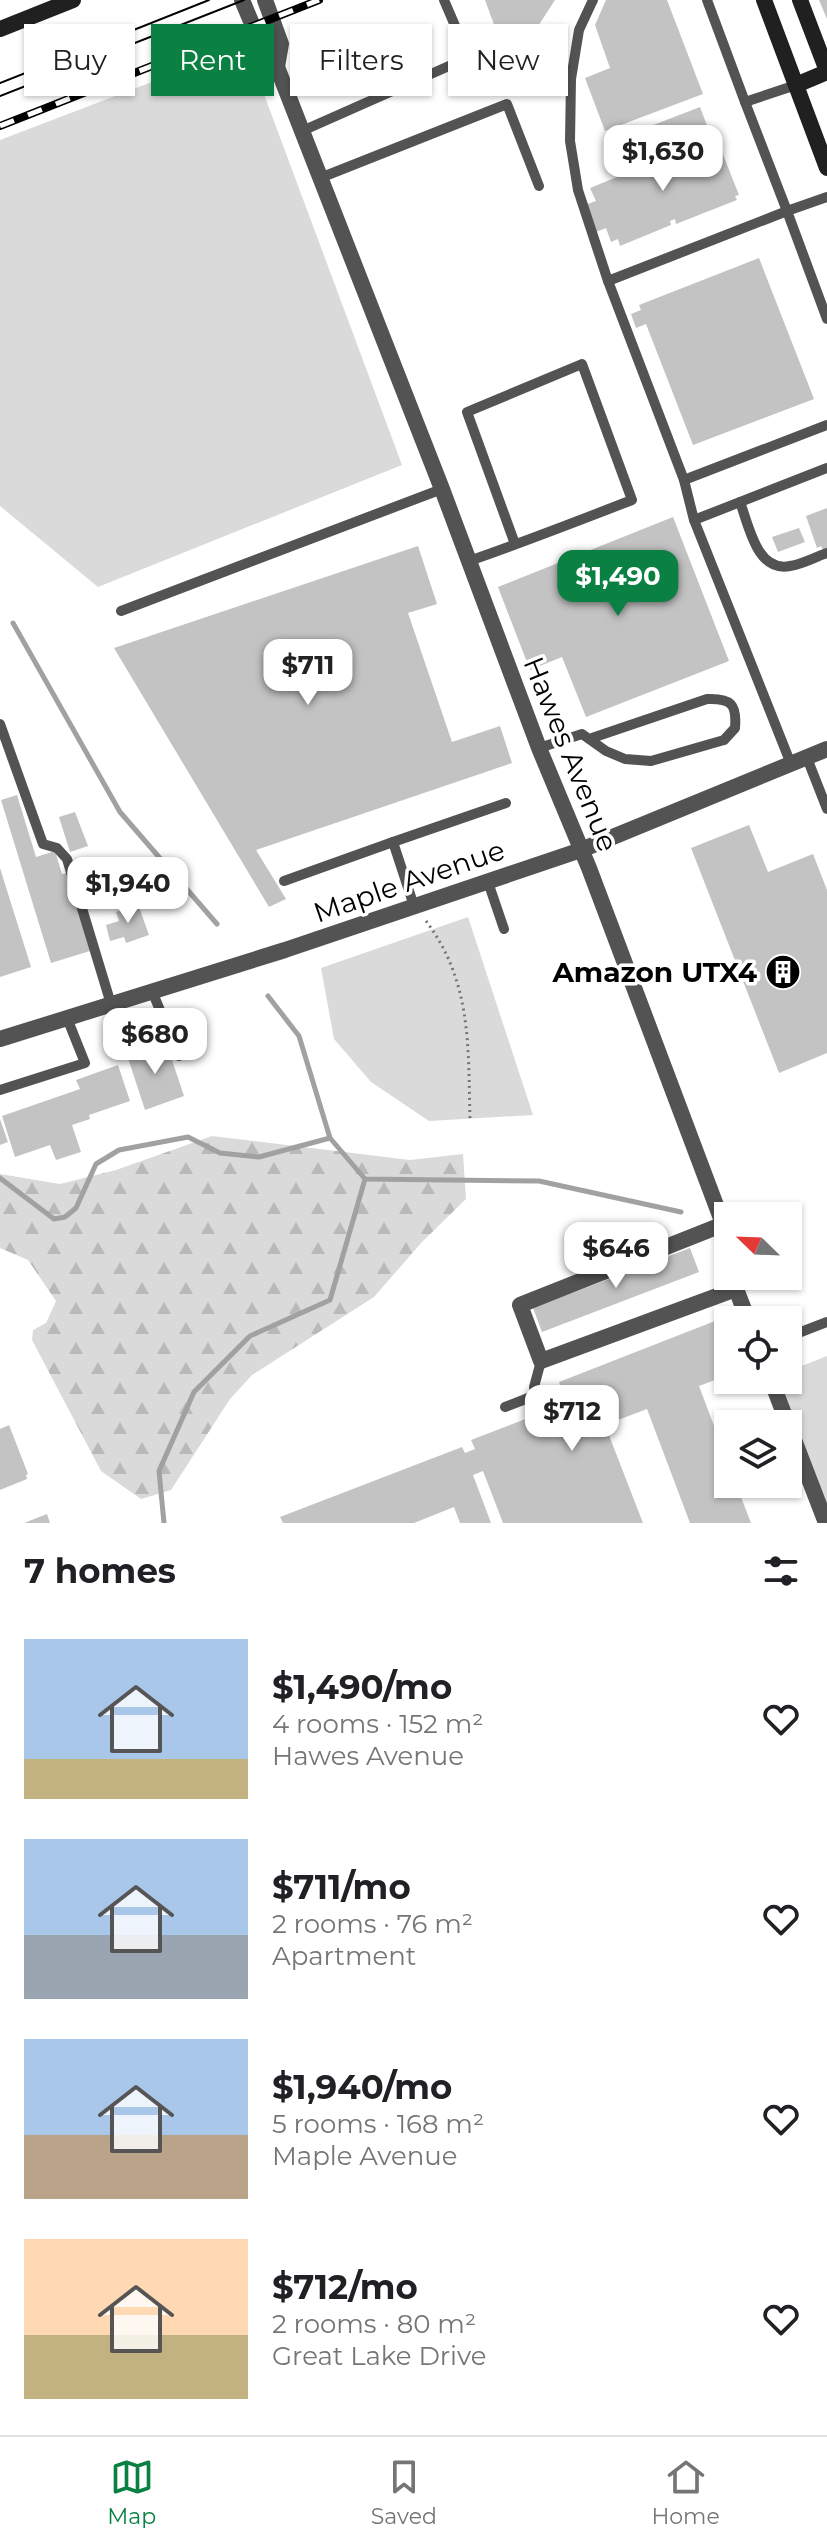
<!DOCTYPE html>
<html lang="en">
<head>
<meta charset="utf-8">
<style>
  :root { --surface:#fff; --page:#f2f2f2; --text:#202124; --muted:#757577; --line:#e0e0e0; --accent:#0b8043 }
  body { margin:0; font-family:Montserrat,sans-serif; background:var(--page); color:var(--text); height:100vh; display:flex; flex-direction:column; font-size:30px; white-space:nowrap }
  * { box-sizing:border-box; margin:0 }
  p { font-size:26px; color:var(--muted) }
  .icon { flex:none; width:44px; height:44px; fill:none; stroke:currentColor; stroke-width:2; stroke-linecap:round; stroke-linejoin:round }
  .map { position:relative; height:1523px; overflow:hidden }
  .sheet { display:flex; flex-direction:column; background:var(--surface); flex:1 }
  .sheet>* { flex:none }
  .banner { position:absolute; left:24px; top:24px; width:780px; height:72px; display:flex; gap:16px }
  .needle { width:52px; rotate:293deg }
  .controls { position:absolute; left:714px; top:1202px; display:grid; gap:16px }
  .controls a { display:grid; place-items:center; width:88px; height:88px; border-radius:0px; background:var(--surface); box-shadow:0 2px 6px #0004; font-size:40px }
  .price { position:absolute; translate:-50% -68px; padding:0 18px; border-radius:16px; background:#fff; color:#222; font-size:26px; line-height:52px; filter:drop-shadow(0 2px 4px #0008) }
  .price::after { content:''; position:absolute; left:50%; top:48px; width:24px; height:18px; margin-left:-12px; background:inherit; clip-path:polygon(0 0,100% 0,50% 100%) }
  .price.active { background:var(--accent); color:#fff }
  ul { padding:0; list-style:none }
  li { display:flex; align-items:center; gap:24px; height:200px; padding:0 24px }
  li span { display:grid; place-items:center; flex:none; width:224px; height:160px; border-radius:0px; color:#555 }
  li>.icon { margin-inline-start:auto }
  span .icon { width:96px; height:96px; fill:#fffc; stroke-width:1 }
  li b { font-size:34px }
  h2 { display:flex; justify-content:space-between; align-items:center; height:96px; padding:0 24px; font-size:34px }
  .chip { padding:0 28px; border-radius:0px; background:var(--surface); box-shadow:0 2px 6px #0004; font-size:28px; line-height:72px }
  .chip.active { background:var(--accent); color:#fff }
  .tab-bar { display:flex; justify-content:space-around; align-items:center; height:112px; border-top:2px solid var(--line); background:var(--surface); font-size:22px; color:var(--muted) }
  .tab-bar a { display:grid; justify-items:center; gap:4px }
  .tab-bar .active { color:var(--accent) }
  .map>svg:first-child { display:block }
</style>
</head>
<body>
<div class="map">
<svg width="827" height="1523" viewBox="0 0 827 1523">
  <defs>
    <pattern id="forest-firs" width="22" height="20" patternUnits="userSpaceOnUse" patternTransform="scale(2)"><rect width="22" height="20" fill="#dadada"/><path d="M5 1l3.5 6h-7zM16 11l3.5 6h-7z" fill="#b9b9b9"/></pattern>
  </defs>
  <rect width="100%" height="100%" fill="#fff"/>
  <g fill="#dadada">
    <path d="M246,46L402,465L98,587L0,506V140Z"/>
    <path d="M468,917L533,1115L429,1121L371,1082L334,1039L321,968Z"/>
    <path d="M827,1356V1507L782,1388L785,1381L791,1378L789,1371Z"/>
  </g>
  <path fill="url(#forest-firs)" d="M212,1136L410,1160L463,1154L466,1199L422,1242L374,1297L252,1375L230,1399L171,1490L141,1499L101,1471L32,1340L33,1330L46,1323L56,1301L28,1260L0,1248V1174L60,1184L116,1170Z"/>
  <g fill="none" stroke-linecap="round" stroke-linejoin="round">
    <g stroke="#a1a1a1" stroke-width="5">
      <path d="M13,623L120,812L217,924"/>
      <path d="M268,996L299,1036L330,1138L365,1179L539,1181L681,1212"/>
      <path d="M0,1178L54,1219L65,1217L76,1208L96,1164L119,1150L188,1137L220,1153L259,1157L330,1138"/>
      <path d="M164,1523L159,1471L194,1392L250,1336L330,1300L365,1179"/>
    </g>
  </g>
  <g fill="#c3c3c3">
    <path d="M485,0H555L529,40L503,49Z"/>
    <path d="M606,0H667L703,94L605,131L585,78L610,68L595,25Z"/>
    <path d="M819,0H827V19Z"/>
    <path d="M700,107L711,136L624,170L612,141Z"/>
    <path d="M716,137L739,195L735,196L737,200L676,224L675,219L670,221L671,225L620,246L618,239L611,242L606,228L596,232L585,205L596,201L590,188Z"/>
    <path d="M759,258L814,399L693,445L646,324L636,328L631,314L641,310L639,305Z"/>
    <path d="M827,508V560L821,546L817,548L806,516Z"/>
    <path d="M673,517L729,661L586,717L562,657L530,670L498,587Z"/>
    <path d="M799,528L805,542L778,552L772,537Z"/>
    <path d="M418,546L437,604L408,613L452,742L500,726L512,763L256,850L286,899L269,907L114,648Z"/>
    <path d="M17,795L36,857L55,851L62,874L67,873L90,951L51,963L1,800Z"/>
    <path d="M75,812L88,846L70,852L59,817Z"/>
    <path d="M749,825L768,872L813,854L827,890V1053L779,1073L691,848Z"/>
    <path d="M0,868L31,967L0,977Z"/>
    <path d="M138,904L149,935L126,943L124,937L110,941L106,925L119,921L116,912Z"/>
    <path d="M166,1042L184,1096L145,1110L127,1055Z"/>
    <path d="M118,1065L130,1101L89,1115L90,1119L72,1125L81,1152L56,1160L50,1145L15,1157L2,1116L80,1089L76,1080Z"/>
    <path d="M0,1119L8,1142L0,1145Z"/>
    <path d="M690,1248L699,1272L542,1332L533,1308Z"/>
    <path d="M715,1321L728,1356V1375L699,1386L728,1463V1484H736L751,1523H690L647,1409L605,1425L643,1523H503L483,1471L473,1475L491,1523H460L454,1507L414,1523H283L280,1517L462,1447L465,1453L475,1449L471,1440L567,1403L559,1382Z"/>
    <path d="M9,1425L28,1474L26,1475L27,1479L0,1490V1429Z"/>
    <path d="M47,1514L50,1523H24Z"/>
  </g>
  <g fill="none" stroke-linecap="round" stroke-linejoin="round">
    <path stroke="#757575" stroke-width="3" stroke-dasharray="2 4" stroke-linecap="butt" d="M426,921C472,982 468,1047 470,1119"/>
    <g stroke="#535353" stroke-width="10">
      <path d="M593,0L579,30L571,79L570,141L578,190L608,281"/>
      <path d="M707,0L745,102L796,85"/>
      <path d="M745,102L787,211L608,281L684,480L827,425"/>
      <path d="M302,131L458,62L465,56V49L444,0"/>
      <path d="M320,178L507,104L539,186"/>
      <path d="M827,197L787,211L827,319"/>
      <path d="M684,480L694,520L791,764"/>
      <path d="M740,502C749,526 757,573 790,566C803,564 815,557 827,553"/>
      <path d="M694,520L827,468"/>
      <path d="M469,561C524,542 578,521 632,500L582,364L467,412L515,544"/>
      <path d="M121,611L442,489"/>
      <path d="M0,724L43,844L57,848L67,859L111,1004"/>
      <path d="M539,748L582,734L606,751L625,759L651,761L724,740L735,728C737,704 731,698 707,699L589,739"/>
      <path d="M807,758L827,809"/>
      <path d="M284,881L393,842"/>
      <path d="M488,882L504,929"/>
      <path d="M414,906L393,842L506,803"/>
      <path d="M152,991L179,1056"/>
      <path d="M0,1090L85,1063L67,1018"/>
      <path d="M788,1337L827,1322"/>
      <path d="M541,1361L534,1387L541,1413"/>
      <path d="M505,1407L536,1395"/>
    </g>
    <g stroke="#535353" stroke-width="16">
      <path d="M242,0L263,50L277,67L442,489L539,748L589,868L728,1237"/>
      <path d="M265,0L281,44L277,67"/>
      <path d="M724,1224L520,1305L541,1361L736,1289"/>
      <path d="M735,1276L736,1289L748,1320"/>
      <path d="M771,1380L826,1523"/>
    </g>
    <path stroke="#535353" stroke-width="16" d="M0,1039L285,950L581,850L827,749"/>
    <g stroke="#202020" stroke-width="16">
      <path d="M764,0L827,168"/>
      <path d="M800,0L827,71"/>
      <path d="M0,29L73,0"/>
      <path d="M796,85L827,72"/>
    </g>
    <g stroke="#000" stroke-width="2">
      <path d="M0,83L209,0"/>
      <path d="M0,96L244,0"/>
    </g>
    <defs>
      <path id="rail" d="M0,126L319,0"/>
    </defs>
    <use href="#rail" stroke="#000" stroke-width="8"/>
    <use href="#rail" stroke="#fff" stroke-width="5" stroke-dasharray="15" stroke-linecap="butt"/>
  </g>
  <defs>
    <symbol id="building-disc" viewBox="-11 -11 22 22"><circle r="9.5" fill="#000" stroke="#fff"/><path d="M-4-6H4V6H1V3H-1V6H-4ZM-2.5-4.3h1.7v1.8h-1.7ZM.8-4.3h1.7v1.8H.8ZM-2.5-1h1.7V.8h-1.7ZM.8-1h1.7V.8H.8Z" fill="#fff"/></symbol>
  </defs>
  <g fill-rule="evenodd">
    <use href="#building-disc" x="763" y="952" width="40" height="40"/>
  </g>
  <g text-anchor="middle" dominant-baseline="central" stroke-width="7" stroke-linejoin="round" paint-order="stroke">
    <g font-size="28" fill="#000" stroke="#fff">
      <text transform="translate(571 754) rotate(68)">Hawes Avenue</text>
      <text transform="translate(409 881) rotate(-19)">Maple Avenue</text>
    </g>
    <g font-size="28" font-weight="bold" fill="#000" stroke="#fff" text-anchor="end">
      <text x="757" y="972">Amazon UTX4</text>
    </g>
  </g>
</svg>
<div class="controls">
<a><svg class="needle" viewBox="-14 -14 28 28"><path d="M0-13l5 13h-10z" fill="#e53935"/><path d="M0 13l5-13h-10z" fill="#757577"/></svg></a>
<a><svg class="icon" aria-label="locate" viewBox="0 0 24 24"><circle cx="12" cy="12" r="6"/><path d="M12 2v4M12 18v4M2 12h4M18 12h4"/></svg></a>
<a><svg class="icon" aria-label="layers" viewBox="0 0 24 24"><path d="M12 4l9 5-9 5-9-5zM3 14l9 5 9-5"/></svg></a>
</div>
<b class="price" style="left:663px;top:193px">$1,630</b>
<b class="price active" style="left:618px;top:618px">$1,490</b>
<b class="price" style="left:308px;top:707px">$711</b>
<b class="price" style="left:128px;top:925px">$1,940</b>
<b class="price" style="left:155px;top:1076px">$680</b>
<b class="price" style="left:616px;top:1290px">$646</b>
<b class="price" style="left:572px;top:1453px">$712</b>
<div class="banner">
<a class="chip">Buy</a>
<a class="chip active">Rent</a>
<a class="chip">Filters</a>
<a class="chip">New</a>
</div>
</div>
<section class="sheet">
<h2>7 homes<svg class="icon" aria-label="filters" viewBox="0 0 24 24"><path d="M4 7h16M4 17h16"/><circle cx="9" cy="7" r="2"/><circle cx="15" cy="17" r="2"/></svg></h2>
<ul>
<li><span style="background:linear-gradient(#a9c7e8 75%,#c2b280 0)"><svg class="icon" aria-label="home" viewBox="0 0 24 24"><path d="M3 11l9-7 9 7M6 9v11h12V9"/></svg></span><div><b>$1,490/mo</b><p>4 rooms · 152 m²</p><p>Hawes Avenue</p></div><svg class="icon" aria-label="heart" viewBox="0 0 24 24"><path d="M12 20l-8-8c-3-5 5-10 8-4 3-6 11-1 8 4z"/></svg></li>
<li><span style="background:linear-gradient(#a9c7e8 60%,#9aa5b1 0)"><svg class="icon" aria-label="home" viewBox="0 0 24 24"><path d="M3 11l9-7 9 7M6 9v11h12V9"/></svg></span><div><b>$711/mo</b><p>2 rooms · 76 m²</p><p>Apartment</p></div><svg class="icon" aria-label="heart" viewBox="0 0 24 24"><path d="M12 20l-8-8c-3-5 5-10 8-4 3-6 11-1 8 4z"/></svg></li>
<li><span style="background:linear-gradient(#a9c7e8 60%,#b9a48a 0)"><svg class="icon" aria-label="home" viewBox="0 0 24 24"><path d="M3 11l9-7 9 7M6 9v11h12V9"/></svg></span><div><b>$1,940/mo</b><p>5 rooms · 168 m²</p><p>Maple Avenue</p></div><svg class="icon" aria-label="heart" viewBox="0 0 24 24"><path d="M12 20l-8-8c-3-5 5-10 8-4 3-6 11-1 8 4z"/></svg></li>
<li><span style="background:linear-gradient(#ffd9b3 60%,#c2b280 0)"><svg class="icon" aria-label="home" viewBox="0 0 24 24"><path d="M3 11l9-7 9 7M6 9v11h12V9"/></svg></span><div><b>$712/mo</b><p>2 rooms · 80 m²</p><p>Great Lake Drive</p></div><svg class="icon" aria-label="heart" viewBox="0 0 24 24"><path d="M12 20l-8-8c-3-5 5-10 8-4 3-6 11-1 8 4z"/></svg></li>
</ul>
</section>
<nav class="tab-bar">
<a class="active"><svg class="icon" aria-label="map" viewBox="0 0 24 24"><path d="M3 6l6-2 6 2 6-2v14l-6 2-6-2-6 2zM9 4v14M15 6v14"/></svg>Map</a>
<a><svg class="icon" aria-label="saved" viewBox="0 0 24 24"><path d="M7 4h10v16l-5-4-5 4z"/></svg>Saved</a>
<a><svg class="icon" aria-label="home" viewBox="0 0 24 24"><path d="M3 11l9-7 9 7M6 9v11h12V9"/></svg>Home</a>
</nav>
</body>
</html>
